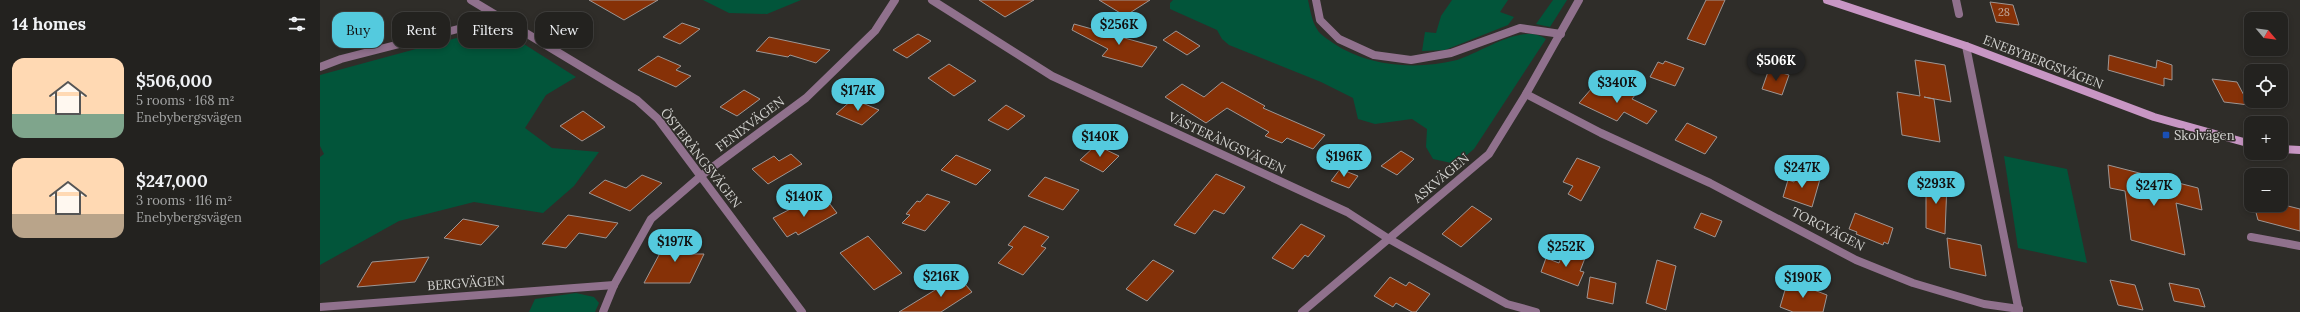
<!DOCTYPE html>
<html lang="en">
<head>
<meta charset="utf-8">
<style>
  :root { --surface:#23221f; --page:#2f2f2c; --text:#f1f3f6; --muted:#a3a4a4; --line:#403f3d; --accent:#54cade }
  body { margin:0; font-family:Lora,serif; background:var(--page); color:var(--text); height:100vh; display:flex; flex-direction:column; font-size:15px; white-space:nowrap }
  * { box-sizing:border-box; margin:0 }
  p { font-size:13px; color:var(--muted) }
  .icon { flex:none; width:22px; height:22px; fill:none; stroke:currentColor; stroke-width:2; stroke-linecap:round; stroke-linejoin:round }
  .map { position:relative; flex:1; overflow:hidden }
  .panel { display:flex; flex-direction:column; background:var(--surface); width:320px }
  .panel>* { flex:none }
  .hud { position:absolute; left:12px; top:12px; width:380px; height:36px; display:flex; gap:8px }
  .needle { width:26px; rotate:119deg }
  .buttons { position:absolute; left:1924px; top:12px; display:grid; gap:8px }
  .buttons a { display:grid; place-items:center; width:44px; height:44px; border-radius:8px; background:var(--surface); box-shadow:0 2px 6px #0003,0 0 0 1px var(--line); font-size:20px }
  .price { position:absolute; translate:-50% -34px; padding:0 9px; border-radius:14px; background:var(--accent); color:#111; font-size:13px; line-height:26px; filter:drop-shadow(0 1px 2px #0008) }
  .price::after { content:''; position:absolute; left:50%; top:24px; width:12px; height:9px; margin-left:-6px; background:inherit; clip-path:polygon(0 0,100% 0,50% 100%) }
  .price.selected { background:#222; color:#fff }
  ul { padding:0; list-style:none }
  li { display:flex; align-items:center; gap:12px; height:100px; padding:0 12px }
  li span { display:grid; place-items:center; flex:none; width:112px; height:80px; border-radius:12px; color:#555 }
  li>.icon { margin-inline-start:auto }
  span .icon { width:48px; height:48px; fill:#fffc; stroke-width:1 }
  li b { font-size:17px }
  h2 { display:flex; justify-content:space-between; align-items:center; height:48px; padding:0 12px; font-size:17px }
  .tag { padding:0 14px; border-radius:12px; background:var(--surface); box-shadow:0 2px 6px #0003,0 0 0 1px var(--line); font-size:14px; line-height:36px }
  .tag.selected { background:var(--accent); color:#111 }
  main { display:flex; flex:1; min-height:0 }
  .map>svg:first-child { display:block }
</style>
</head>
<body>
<main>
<section class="panel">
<h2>14 homes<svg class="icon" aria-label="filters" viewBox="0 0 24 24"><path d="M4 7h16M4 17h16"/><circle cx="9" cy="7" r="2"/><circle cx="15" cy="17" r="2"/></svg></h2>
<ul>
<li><span style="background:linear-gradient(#ffd9b3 70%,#7fa58c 0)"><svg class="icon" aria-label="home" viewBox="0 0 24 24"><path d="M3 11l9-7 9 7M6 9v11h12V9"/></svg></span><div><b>$506,000</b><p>5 rooms · 168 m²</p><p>Enebybergsvägen</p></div></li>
<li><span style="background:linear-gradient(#ffd9b3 70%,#b9a48a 0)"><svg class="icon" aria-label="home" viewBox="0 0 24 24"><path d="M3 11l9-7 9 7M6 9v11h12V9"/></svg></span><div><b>$247,000</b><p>3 rooms · 116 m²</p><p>Enebybergsvägen</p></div></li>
</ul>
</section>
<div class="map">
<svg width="1980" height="312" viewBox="0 0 1980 312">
  <rect width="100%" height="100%" fill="#2f2d29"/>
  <g fill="#02553a">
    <path d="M383,0H481L447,14L409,13Z"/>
    <path d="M853,0H988C990,9 992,22 997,29C1000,35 1008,39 1013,43C1048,67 1097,70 1137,60C1161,53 1203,22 1226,39L1154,149L1136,164L1113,159L1106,147L1107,129L1092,119L1055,124L1038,119L1033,98L1001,82L909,45L902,39L897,30L850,9V3Z"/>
    <path d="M1132,0H1188L1180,12L1194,17L1188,25L1125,50L1102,51L1105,32L1116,33L1121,16Z"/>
    <path d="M1233,0H1247L1230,27L1216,24Z"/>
    <path d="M177,27L256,77L226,95L205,128L232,148L279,152L254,186L223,213L154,202L79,221L0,265V157L4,154L0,146V75Z"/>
    <path d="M1684,156L1747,169L1767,263L1698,248Z"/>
    <path d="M256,293L274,297L279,303L275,312H209L215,299Z"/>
  </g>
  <g fill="#863107" stroke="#9d9694">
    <path d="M269,0H338L304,20Z"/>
    <path d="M659,0H714L685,17Z"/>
    <path d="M779,0H830L805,16Z"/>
    <path d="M1386,0H1405L1385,45L1367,39Z"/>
    <path d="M1670,2L1693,5L1699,25L1676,22Z"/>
    <path d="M362,23L380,29L360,44L343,37Z"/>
    <path d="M754,24L837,47L822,67L782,56L788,49L752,30Z"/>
    <path d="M856,31L880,46L867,55L843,40Z"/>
    <path d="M598,34L611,41L587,58L573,50Z"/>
    <path d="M448,38L449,37L510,50L496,63L470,55L468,57L436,51Z"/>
    <path d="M1789,55L1836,68L1837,60L1852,65V80L1844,78V86L1788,70Z"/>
    <path d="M338,56L361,66L356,70L371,76L356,87L318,70Z"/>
    <path d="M1595,60L1625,65L1631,102L1604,97L1614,99L1620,142L1582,135L1577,92L1600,96Z"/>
    <path d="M1345,61L1364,68L1355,86L1330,77L1338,62L1343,64Z"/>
    <path d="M629,64L656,81L634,96L608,78Z"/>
    <path d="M1449,69L1469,75L1462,95L1442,89Z"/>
    <path d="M1892,79L1917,82L1929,105L1904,102Z"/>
    <path d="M902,82L945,106L943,108L1005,135L993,149L967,138L962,143L945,136L949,132L907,108L886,123L845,97L862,84L884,97Z"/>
    <path d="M1290,83L1315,95L1312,99L1337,111L1327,124L1304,112L1297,121L1259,103L1272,88L1283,93Z"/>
    <path d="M424,90L440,99L417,116L400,107Z"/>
    <path d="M533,99L559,110L542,125L516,114Z"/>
    <path d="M686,105L705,116L688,130L668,120Z"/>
    <path d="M263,111L285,127L262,141L240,126Z"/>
    <path d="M1367,123L1397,137L1385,154L1355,140Z"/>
    <path d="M776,145L799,156L783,172L760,160Z"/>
    <path d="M1081,151L1094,159L1077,175L1061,166Z"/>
    <path d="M471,154L482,164L448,184L432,169L454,156L459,161Z"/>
    <path d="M636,155L671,170L656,185L621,170Z"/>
    <path d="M1257,158L1280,167L1261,201L1248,194L1253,186L1243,182Z"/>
    <path d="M1788,165L1878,188L1882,210L1856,203L1865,255L1811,240L1805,191L1790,188Z"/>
    <path d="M1020,169L1038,176L1029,188L1011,181Z"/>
    <path d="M1477,171L1500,179L1492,207L1463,197L1468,180L1474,182Z"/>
    <path d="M896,174L925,187L904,214L894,210L875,234L854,225Z"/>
    <path d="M322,175L342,183L310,211L269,193L285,180L306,188Z"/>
    <path d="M725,177L759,190L743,210L708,196Z"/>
    <path d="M1606,177L1627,182L1625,234L1606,228Z"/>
    <path d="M607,194L630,202L605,231L582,223L590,215L586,214L597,201L600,202Z"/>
    <path d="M506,199L517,213L478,235L476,232L467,237L453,218L482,203L487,210Z"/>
    <path d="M1934,205H1964L1980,209V231L1938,220Z"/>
    <path d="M1152,206L1172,219L1141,247L1122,234Z"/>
    <path d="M1381,213L1402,221L1395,237L1374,228Z"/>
    <path d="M1535,213L1573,228L1568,244L1564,242L1563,245L1536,234L1537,232L1529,229Z"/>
    <path d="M248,215L298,223L286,238L259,233L246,248L222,244Z"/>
    <path d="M143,219L179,226L161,245L124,238Z"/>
    <path d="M981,224L1005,236L988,257L985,255L973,269L952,258Z"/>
    <path d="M704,226L729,237L721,246L726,248L703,275L678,263L693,247L688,245Z"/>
    <path d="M548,236L582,273L554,290L520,253Z"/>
    <path d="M1627,238L1661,245L1666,276L1630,268Z"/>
    <path d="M347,240H376L369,254H384L370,283H324Z"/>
    <path d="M1244,250L1265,258L1260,271L1264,272L1258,286L1221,272L1226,258L1239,263Z"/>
    <path d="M109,257L95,282L37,287L52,262Z"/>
    <path d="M833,260L854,271L827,301L806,289Z"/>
    <path d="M1337,260L1356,266L1346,310L1326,303Z"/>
    <path d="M638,276L652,292L621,312H579Z"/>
    <path d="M1070,277L1086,286L1089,282L1110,294L1096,312H1092L1076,303L1073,307L1054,296Z"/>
    <path d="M1270,277L1296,283L1293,304L1267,298Z"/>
    <path d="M1468,280L1507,295L1503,312H1473L1460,307Z"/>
    <path d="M1790,280L1815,285L1823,310L1798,305Z"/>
    <path d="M1849,283L1879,289L1885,307L1854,301Z"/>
  </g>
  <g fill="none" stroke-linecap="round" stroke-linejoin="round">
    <path stroke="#90718d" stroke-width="8" d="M1931,237L1980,246"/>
    <g stroke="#90718d" stroke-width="8">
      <path d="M151,0L317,100L338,119L482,312"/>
      <path d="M612,0L732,76L1027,212L1069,239L1187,304L1216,312"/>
      <path d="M996,0L1000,20L1019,39L1054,55L1091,60L1131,53L1200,28L1241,34"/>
      <path d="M1636,0L1639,14"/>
      <path d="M1646,46L1699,312"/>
      <path d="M0,67L21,59L181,18"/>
      <path d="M1206,94L1281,133L1390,183L1536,260L1593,283L1664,304L1699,309"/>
      <path d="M0,307L294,285"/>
      <path d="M283,312L294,285L331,219L382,175L486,98L555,31L575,0"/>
      <path d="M982,312L1169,154L1206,94L1259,0"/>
    </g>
    <g stroke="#c896c4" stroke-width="8">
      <path d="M1507,0L1646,46L1834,117L1931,144"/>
      <path d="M1961,149L1980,150"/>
    </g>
  </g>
  <rect fill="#1a4fb4" stroke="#2f2d29" stroke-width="1.5" x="1842" y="131" width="8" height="8" rx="2"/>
  <g text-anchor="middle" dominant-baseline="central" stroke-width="3" stroke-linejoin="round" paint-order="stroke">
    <g font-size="11" fill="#c0aa9e">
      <text x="1684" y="12">28</text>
    </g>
    <g font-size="13" fill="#d3d3d0" stroke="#2f2d29">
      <text transform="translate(1723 62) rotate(21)">ENEBYBERGSVÄGEN</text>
      <text transform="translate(430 124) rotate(-37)">FENIXVÄGEN</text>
      <text transform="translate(907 143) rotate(25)">VÄSTERÄNGSVÄGEN</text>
      <text transform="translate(381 158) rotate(52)">ÖSTERÄNGSVÄGEN</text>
      <text transform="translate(1121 178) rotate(-40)">ASKVÄGEN</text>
      <text transform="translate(1508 229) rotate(27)">TORGVÄGEN</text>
      <text transform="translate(146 283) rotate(-4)">BERGVÄGEN</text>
    </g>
    <g font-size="13" fill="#d3d3d0" stroke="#2f2d29" text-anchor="start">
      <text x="1854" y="135">Skolvägen</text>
    </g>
  </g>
</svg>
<div class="buttons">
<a><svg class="needle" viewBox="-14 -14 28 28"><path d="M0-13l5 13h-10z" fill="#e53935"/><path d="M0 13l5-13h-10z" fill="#a3a4a4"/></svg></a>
<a><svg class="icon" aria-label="locate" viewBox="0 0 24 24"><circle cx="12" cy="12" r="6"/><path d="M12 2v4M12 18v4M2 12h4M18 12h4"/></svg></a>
<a>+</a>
<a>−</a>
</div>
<b class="price" style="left:799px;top:46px">$256K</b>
<b class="price selected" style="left:1456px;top:82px">$506K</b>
<b class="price" style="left:1297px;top:104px">$340K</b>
<b class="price" style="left:538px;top:112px">$174K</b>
<b class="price" style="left:780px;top:158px">$140K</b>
<b class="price" style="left:1024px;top:178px">$196K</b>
<b class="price" style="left:1482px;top:189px">$247K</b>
<b class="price" style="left:1616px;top:205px">$293K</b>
<b class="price" style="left:1834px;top:207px">$247K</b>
<b class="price" style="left:484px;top:218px">$140K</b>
<b class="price" style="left:355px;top:263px">$197K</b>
<b class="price" style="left:1246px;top:268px">$252K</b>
<b class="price" style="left:621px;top:298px">$216K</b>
<b class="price" style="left:1483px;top:299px">$190K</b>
<div class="hud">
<a class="tag selected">Buy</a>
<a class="tag">Rent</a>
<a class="tag">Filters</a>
<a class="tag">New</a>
</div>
</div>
</main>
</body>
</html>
